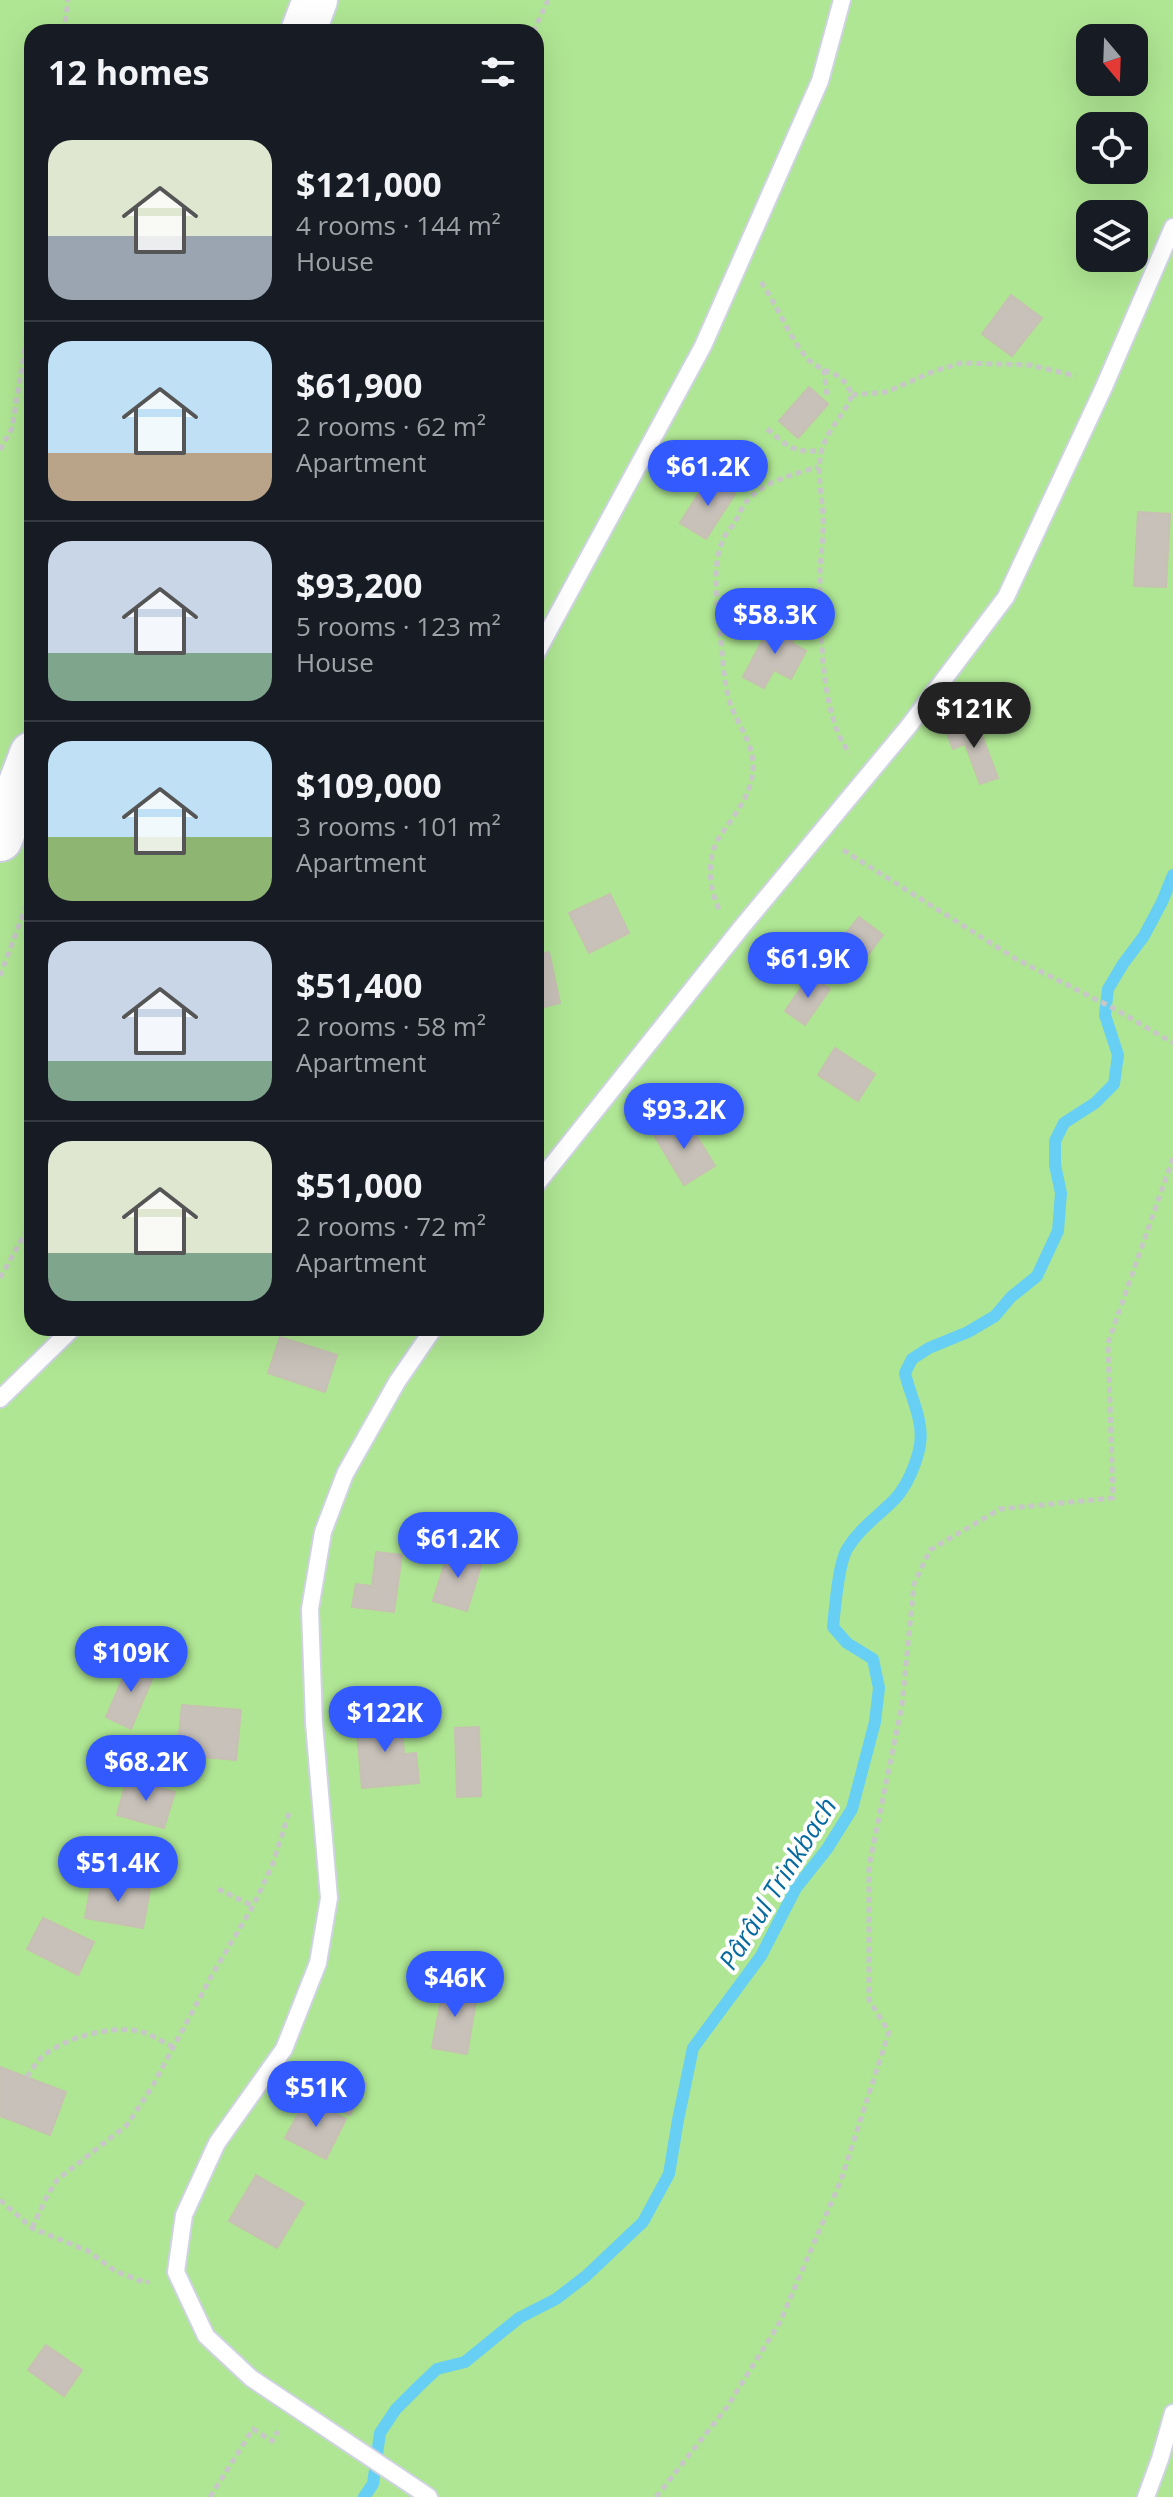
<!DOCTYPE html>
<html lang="en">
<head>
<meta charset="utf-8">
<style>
  :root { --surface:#171b24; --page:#242831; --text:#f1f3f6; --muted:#9ea1a6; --line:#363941; --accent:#335aff }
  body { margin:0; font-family:"Open Sans",sans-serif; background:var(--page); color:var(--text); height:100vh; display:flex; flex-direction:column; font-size:30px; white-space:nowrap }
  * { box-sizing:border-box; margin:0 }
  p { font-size:26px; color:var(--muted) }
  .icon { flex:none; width:44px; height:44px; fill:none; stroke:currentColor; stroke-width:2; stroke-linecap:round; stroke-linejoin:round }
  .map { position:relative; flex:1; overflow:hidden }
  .drawer { position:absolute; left:24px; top:24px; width:520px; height:1312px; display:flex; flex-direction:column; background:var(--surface); border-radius:24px; box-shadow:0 8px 32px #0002 }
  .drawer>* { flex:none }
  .needle { width:52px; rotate:161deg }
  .tools { position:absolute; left:1076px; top:24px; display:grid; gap:16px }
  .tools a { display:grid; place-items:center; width:72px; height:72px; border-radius:16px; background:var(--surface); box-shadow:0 8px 32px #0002; font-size:40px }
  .price { position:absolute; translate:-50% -68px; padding:0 18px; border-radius:28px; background:var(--accent); color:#fff; font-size:26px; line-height:52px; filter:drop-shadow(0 2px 4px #0008) }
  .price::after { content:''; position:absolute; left:50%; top:48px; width:24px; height:18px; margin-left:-12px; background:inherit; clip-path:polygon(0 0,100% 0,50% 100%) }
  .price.active { background:#222; color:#fff }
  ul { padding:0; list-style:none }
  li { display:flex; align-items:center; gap:24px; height:200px; padding:0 24px }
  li+li { border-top:2px solid var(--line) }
  li span { display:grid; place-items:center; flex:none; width:224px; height:160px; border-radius:24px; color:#555 }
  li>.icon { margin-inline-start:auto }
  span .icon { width:96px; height:96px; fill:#fffc; stroke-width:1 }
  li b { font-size:34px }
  h2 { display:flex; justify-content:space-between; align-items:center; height:96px; padding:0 24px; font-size:34px }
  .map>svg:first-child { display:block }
</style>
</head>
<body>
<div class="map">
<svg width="1173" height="2497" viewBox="0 0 1173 2497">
  <rect width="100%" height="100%" fill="#ece4d9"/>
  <path fill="#afe693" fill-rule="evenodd" d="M0,0H1173V2497H0ZM32,32H536V1328H32ZM1090,38H1134V82H1090ZM1090,126H1134V170H1090ZM1090,214H1134V258H1090Z"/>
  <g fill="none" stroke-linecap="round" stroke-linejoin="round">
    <path stroke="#67cef4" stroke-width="12" d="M364,2497L373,2484L380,2433L396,2409L419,2386L437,2369L465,2362L519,2318L556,2299L586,2276L643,2222L669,2174L678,2120L693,2048L761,1956L796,1888L827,1849L852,1809L875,1722L879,1688L873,1659L847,1643L833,1627C835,1608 838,1565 847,1549C859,1529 878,1516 894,1500C907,1487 917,1462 920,1445C924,1420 910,1396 905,1373L912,1359L929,1348L968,1332L995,1316L1011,1297L1037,1276L1058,1231L1061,1193L1055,1165V1141L1064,1123L1095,1103L1114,1084L1118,1055L1105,1015L1108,989L1123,964L1144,936L1162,902L1173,875"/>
  </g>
  <g fill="#c7c1b9" stroke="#c7c0b3" stroke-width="2">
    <path d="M1011,295L1042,318L1012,356L982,334Z"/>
    <path d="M809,387L828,404L798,438L779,421Z"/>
    <path d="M709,477L735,494L706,539L680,523Z"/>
    <path d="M1138,512L1170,514L1166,587L1134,586Z"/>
    <path d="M772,622L796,635L792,643L806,651L791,679L774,670L764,688L743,677Z"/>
    <path d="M976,720L998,778L980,784L965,744L953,749L946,731Z"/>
    <path d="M610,894L629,933L589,953L569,913Z"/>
    <path d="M859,917L883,935L864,960L840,941Z"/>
    <path d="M549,952L560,1003L536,1009V955Z"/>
    <path d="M810,975L830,989L805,1025L785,1011Z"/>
    <path d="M835,1048L875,1074L858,1101L818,1075Z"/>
    <path d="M685,1117L715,1166L684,1185L654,1135Z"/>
    <path d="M280,1337L337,1355L325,1392L268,1373Z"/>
    <path d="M449,1549L483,1559L467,1611L433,1601Z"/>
    <path d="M376,1552L402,1555L394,1612L352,1607L356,1584L372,1586Z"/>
    <path d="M131,1659L156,1670L131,1729L106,1717Z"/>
    <path d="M182,1705L241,1710L236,1760L177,1755Z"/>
    <path d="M401,1717L404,1754L416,1753L419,1783L362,1788L356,1721Z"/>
    <path d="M479,1727L481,1796L457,1797L455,1728Z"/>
    <path d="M127,1779L175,1792L164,1828L117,1815Z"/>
    <path d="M92,1879L150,1889L143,1928L85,1918Z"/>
    <path d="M43,1918L94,1942L78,1975L27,1949Z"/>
    <path d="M444,1983L478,1989L467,2054L432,2048Z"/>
    <path d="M326,2064L366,2084L350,2115L310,2095Z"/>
    <path d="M0,2067L66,2092L50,2135L0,2116Z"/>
    <path d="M306,2099L346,2119L326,2159L285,2138Z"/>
    <path d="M256,2175L304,2203L277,2248L229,2221Z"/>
    <path d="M46,2345L82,2370L64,2396L28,2370Z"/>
  </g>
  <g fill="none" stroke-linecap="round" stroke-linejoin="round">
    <defs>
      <g id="service">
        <path d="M536,654L703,346L820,81L842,0"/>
        <path d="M536,1185L741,928L908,727L1006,597L1104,387L1173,227"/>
        <path d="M0,1399L73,1328"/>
        <path d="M429,2497L251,2378L206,2336L176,2272L184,2215L217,2143L284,2049L318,1963L329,1898L314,1723L310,1609L323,1532L345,1474L397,1382L434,1328"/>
        <path d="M1146,2497L1160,2459L1173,2413"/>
      </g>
      <g id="secondary">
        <path d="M303,32L315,0"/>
        <path d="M0,839L32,754"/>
      </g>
    </defs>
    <use href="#service" stroke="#cfd2e3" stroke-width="20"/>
    <use href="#secondary" stroke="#cfd2e3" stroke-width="48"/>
    <g stroke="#c7c7c7" stroke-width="5" stroke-dasharray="6 4" stroke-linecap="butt">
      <path d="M64,32L68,0"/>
      <path d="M533,32L548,0"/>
      <path d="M761,282C776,303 793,345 809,360C826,376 841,368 852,395C843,418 827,428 821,453C816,477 824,502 823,526C823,540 821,555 820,569C820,615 819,718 850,753"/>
      <path d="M824,369L827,397"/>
      <path d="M852,395L886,392L937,370L962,363L1030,365L1076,376"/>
      <path d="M767,429C788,446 793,454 822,450"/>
      <path d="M0,450L12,428L32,305"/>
      <path d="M843,850L1016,959L1113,1008L1173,1043"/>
      <path d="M719,909C708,887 706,854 722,833C736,813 752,794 753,768C754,745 739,727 731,706C723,682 723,658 720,633C718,604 711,571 722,542C724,535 731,528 735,522C739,515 742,506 747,501C764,481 795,474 818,467"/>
      <path d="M0,976L32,890"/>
      <path d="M0,1278L32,1221"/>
      <path d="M218,1889L253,1906"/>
      <path d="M27,2077C32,2070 36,2062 42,2057C64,2037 118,2023 145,2033C155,2036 164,2043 174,2047"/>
      <path d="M0,2200L32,2228L88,2251L115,2271L146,2283L149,2281"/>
      <path d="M32,2228L47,2196L57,2180L127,2125L152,2087L212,1975L253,1906L272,1866L289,1813"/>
      <path d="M210,2497L253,2429L272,2441L278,2431"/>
      <path d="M656,2497L727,2407L780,2322L841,2180L889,2032L869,2000V1866L902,1705L914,1584L930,1550L1000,1509L1113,1498L1108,1343L1173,1158"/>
    </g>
    <use href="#service" stroke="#fff" stroke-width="16"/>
    <use href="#secondary" stroke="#fff" stroke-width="44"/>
  </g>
  <g text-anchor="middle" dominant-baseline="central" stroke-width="8" stroke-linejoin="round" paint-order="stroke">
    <g font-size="26" font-style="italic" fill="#076a9e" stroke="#fff">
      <text transform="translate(777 1883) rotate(-58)">Pârâul Trinkbach</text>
    </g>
  </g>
</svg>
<div class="tools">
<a><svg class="needle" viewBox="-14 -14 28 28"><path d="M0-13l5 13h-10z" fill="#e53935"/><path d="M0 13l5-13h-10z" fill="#9ea1a6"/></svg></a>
<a><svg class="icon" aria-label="locate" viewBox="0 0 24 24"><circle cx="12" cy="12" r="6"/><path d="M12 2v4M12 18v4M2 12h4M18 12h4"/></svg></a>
<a><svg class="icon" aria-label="layers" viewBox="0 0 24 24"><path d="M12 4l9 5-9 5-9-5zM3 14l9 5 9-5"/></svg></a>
</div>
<b class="price" style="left:708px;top:508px">$61.2K</b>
<b class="price" style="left:775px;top:656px">$58.3K</b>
<b class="price active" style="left:974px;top:750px">$121K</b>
<b class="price" style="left:808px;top:1000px">$61.9K</b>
<b class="price" style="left:684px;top:1151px">$93.2K</b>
<b class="price" style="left:458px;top:1580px">$61.2K</b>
<b class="price" style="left:131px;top:1694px">$109K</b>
<b class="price" style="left:385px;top:1754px">$122K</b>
<b class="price" style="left:146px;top:1803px">$68.2K</b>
<b class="price" style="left:118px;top:1904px">$51.4K</b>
<b class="price" style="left:455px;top:2019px">$46K</b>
<b class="price" style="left:316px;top:2129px">$51K</b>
<section class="drawer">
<h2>12 homes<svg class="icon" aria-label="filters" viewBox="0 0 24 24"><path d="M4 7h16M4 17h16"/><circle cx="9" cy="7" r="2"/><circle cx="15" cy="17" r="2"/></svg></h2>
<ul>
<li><span style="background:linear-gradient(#dfe7d0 60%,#9aa5b1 0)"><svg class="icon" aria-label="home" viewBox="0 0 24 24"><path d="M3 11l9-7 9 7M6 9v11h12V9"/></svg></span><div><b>$121,000</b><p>4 rooms · 144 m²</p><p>House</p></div></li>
<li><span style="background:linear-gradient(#bfe0f5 70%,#b9a48a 0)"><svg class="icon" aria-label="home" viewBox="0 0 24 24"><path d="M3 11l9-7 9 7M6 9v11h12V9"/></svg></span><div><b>$61,900</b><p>2 rooms · 62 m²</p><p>Apartment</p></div></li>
<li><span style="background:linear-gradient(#c9d6e8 70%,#7fa58c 0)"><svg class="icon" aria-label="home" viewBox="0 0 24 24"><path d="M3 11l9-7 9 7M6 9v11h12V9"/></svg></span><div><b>$93,200</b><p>5 rooms · 123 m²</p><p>House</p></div></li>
<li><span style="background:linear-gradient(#bfe0f5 60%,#8fb573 0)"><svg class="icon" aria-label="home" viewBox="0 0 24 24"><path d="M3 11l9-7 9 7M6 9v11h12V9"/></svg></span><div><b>$109,000</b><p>3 rooms · 101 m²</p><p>Apartment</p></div></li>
<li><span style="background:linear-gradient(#c9d6e8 75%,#7fa58c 0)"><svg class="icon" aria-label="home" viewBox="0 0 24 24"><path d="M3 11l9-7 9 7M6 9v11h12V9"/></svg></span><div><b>$51,400</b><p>2 rooms · 58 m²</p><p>Apartment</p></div></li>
<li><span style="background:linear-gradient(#dfe7d0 70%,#7fa58c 0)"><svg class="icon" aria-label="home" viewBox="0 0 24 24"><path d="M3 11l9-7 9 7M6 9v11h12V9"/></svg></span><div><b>$51,000</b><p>2 rooms · 72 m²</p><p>Apartment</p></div></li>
</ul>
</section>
</div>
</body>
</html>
